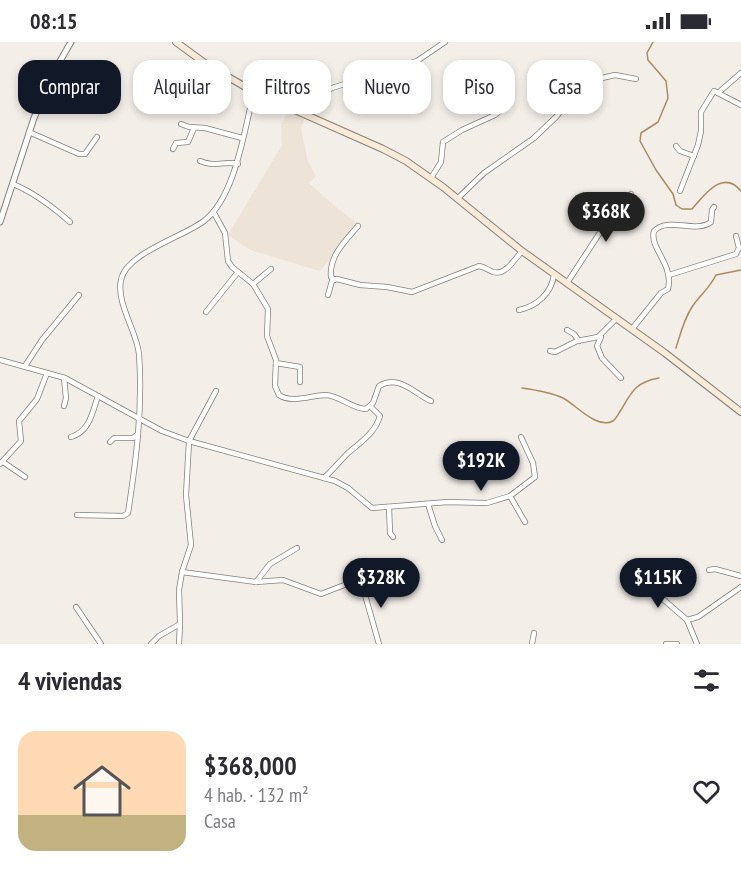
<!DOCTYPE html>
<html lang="es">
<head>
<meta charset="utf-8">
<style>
  :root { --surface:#fff; --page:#f2f2f3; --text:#2b2b33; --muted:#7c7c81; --accent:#111827 }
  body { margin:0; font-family:"PT Sans Narrow",sans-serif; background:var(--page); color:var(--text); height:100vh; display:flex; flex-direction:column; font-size:22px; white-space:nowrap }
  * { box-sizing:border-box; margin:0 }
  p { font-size:20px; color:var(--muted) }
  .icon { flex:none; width:33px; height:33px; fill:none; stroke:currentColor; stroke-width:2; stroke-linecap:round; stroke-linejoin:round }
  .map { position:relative; height:602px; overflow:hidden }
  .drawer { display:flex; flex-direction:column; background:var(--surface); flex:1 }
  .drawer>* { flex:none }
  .banner { position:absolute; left:18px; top:18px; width:705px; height:54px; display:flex; gap:12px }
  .price { position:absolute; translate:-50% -51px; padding:0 14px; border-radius:21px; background:var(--accent); color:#fff; font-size:20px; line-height:39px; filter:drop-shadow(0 2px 3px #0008) }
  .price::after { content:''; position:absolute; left:50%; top:36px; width:18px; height:14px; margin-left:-9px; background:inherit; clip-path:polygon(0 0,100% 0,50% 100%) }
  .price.selected { background:#222; color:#fff }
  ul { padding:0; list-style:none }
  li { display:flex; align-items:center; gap:18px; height:150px; padding:0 18px }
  li span { display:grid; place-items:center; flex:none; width:168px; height:120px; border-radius:18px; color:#555 }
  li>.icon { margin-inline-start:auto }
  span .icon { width:72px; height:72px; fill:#fffc; stroke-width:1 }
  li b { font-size:26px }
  h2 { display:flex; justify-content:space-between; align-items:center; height:72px; padding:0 18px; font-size:26px }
  .pill { padding:0 21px; border-radius:18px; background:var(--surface); box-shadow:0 3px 9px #0003; font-size:21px; line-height:54px }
  .pill.selected { background:var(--accent); color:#fff }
  .status { display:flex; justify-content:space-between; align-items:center; height:42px; padding:0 30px; background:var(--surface); direction:ltr }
  .status svg { height:16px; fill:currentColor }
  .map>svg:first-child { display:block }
</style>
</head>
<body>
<div class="status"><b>08:15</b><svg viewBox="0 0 49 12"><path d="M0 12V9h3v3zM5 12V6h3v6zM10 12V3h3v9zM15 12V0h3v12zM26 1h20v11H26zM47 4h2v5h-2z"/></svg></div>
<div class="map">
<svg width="741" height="602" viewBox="0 0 741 602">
  <rect width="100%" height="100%" fill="#f3eee8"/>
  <path fill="#ede3d7" d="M288,69L304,77L301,87L308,120L316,134L309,141L337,166L358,182L320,229L250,208L228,193L282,103L281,83Z"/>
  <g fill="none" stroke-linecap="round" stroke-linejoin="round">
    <g stroke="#ab8a5d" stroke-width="1.5">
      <path d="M653,0L647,11L648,18L666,39L668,56L658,80L641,91L640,99L656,128L673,152L676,163L682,167H692C705,152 723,127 741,149"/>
      <path d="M676,306C680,293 684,277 692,265C700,253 709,247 716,233L741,228"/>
      <path d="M522,346C536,348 550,350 563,356C575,362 597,388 613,379C616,377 619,371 621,368C632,349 636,340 659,336"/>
    </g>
    <defs>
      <g id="minor">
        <path d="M718,51L741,63"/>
        <path d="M307,74L323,51L332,46L417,19L445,0"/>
        <path d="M181,82L189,85L205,86L242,96"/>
        <path d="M29,90L79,112H85L97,95"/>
        <path d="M676,104L680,109L694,114"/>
        <path d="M173,107L176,101L188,100L194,86"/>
        <path d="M200,119C216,126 226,118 238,122"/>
        <path d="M431,136L441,120L443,100L462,88L495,73L500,69L499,64"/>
        <path d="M13,142C35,151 53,165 70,180"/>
        <path d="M680,149L698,103L701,89V70L714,49L718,51L741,31"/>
        <path d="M457,157L484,131L534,96L557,74L574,50L589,39L615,33L636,37"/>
        <path d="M214,171L225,191L228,219L232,225L253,242L268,267L267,294L276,318L275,344L279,353C292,362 312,353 326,353C341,354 352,367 366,367L373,361L379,344C399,332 415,352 431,359"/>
        <path d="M669,233L736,212L739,206L736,194"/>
        <path d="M334,237L331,235C329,214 345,199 358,184"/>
        <path d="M567,241L599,192L623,169V160L631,152"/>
        <path d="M253,242L271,227"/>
        <path d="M328,253L332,239L337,237L360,243L387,245L412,250L479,224C485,225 488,228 493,230C505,234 515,217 522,209"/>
        <path d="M519,268C537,264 551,252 554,233"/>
        <path d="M206,270L238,230"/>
        <path d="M632,287L661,251L668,247C674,222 649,206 654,189C669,174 695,192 711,180L712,168L714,165"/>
        <path d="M567,288L574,292L579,299"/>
        <path d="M601,295L597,304L602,316L621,336"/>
        <path d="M550,309L555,310L577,299L598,295L617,276"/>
        <path d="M0,318L65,336L162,389L189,399L335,439L348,446L372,466L448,460L487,461L510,454L535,435L533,421L521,395"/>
        <path d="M276,321L300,325V340"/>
        <path d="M25,324L42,298L79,253"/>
        <path d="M64,364L66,356L64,336"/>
        <path d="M71,395C90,389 92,371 98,354"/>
        <path d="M110,400L114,396H133L138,392"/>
        <path d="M3,420L25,435"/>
        <path d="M0,422L21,399L19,379L37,357L47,331"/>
        <path d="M324,436C333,428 340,419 348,411C361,400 375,391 380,374L370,364"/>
        <path d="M510,454L525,480"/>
        <path d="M428,462L435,484L442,498"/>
        <path d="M389,465L390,491L393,495"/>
        <path d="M77,473L123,474L128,471C136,419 143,366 139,312C137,290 116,261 121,238C126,211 183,195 204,179C236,154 244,88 254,50"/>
        <path d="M639,523L664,558L687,578L697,602"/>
        <path d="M709,528L715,527L741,534"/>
        <path d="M182,530L256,540L283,538L321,552L347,542L361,539L379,602"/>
        <path d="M256,540L270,522L297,506"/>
        <path d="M76,565L101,602"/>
        <path d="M687,578L698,575L741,545"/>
        <path d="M151,602L159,594L180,582L179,548L182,530L191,503L186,453L189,399L216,349"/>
        <path d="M179,602L180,582"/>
        <path d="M532,602L534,591"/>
        <path d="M666,602H677"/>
      </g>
      <path id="tertiary" d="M0,180L34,76L52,33L71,0"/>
      <path id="secondary" d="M176,0L206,22L254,50L383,107L406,119L443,145L522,209L665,311L741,370"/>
    </defs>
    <use href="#minor" stroke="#837f7a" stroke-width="6"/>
    <use href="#tertiary" stroke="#837f7a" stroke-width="7"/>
    <use href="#secondary" stroke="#837f7a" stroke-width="8"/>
    <use href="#minor" stroke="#fff" stroke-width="4.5"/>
    <use href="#tertiary" stroke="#fff" stroke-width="5"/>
    <use href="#secondary" stroke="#f9ebd7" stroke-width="6"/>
  </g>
</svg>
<b class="price selected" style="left:606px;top:201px">$368K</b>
<b class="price" style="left:481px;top:450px">$192K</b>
<b class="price" style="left:381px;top:567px">$328K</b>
<b class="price" style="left:658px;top:567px">$115K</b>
<div class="banner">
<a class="pill selected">Comprar</a>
<a class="pill">Alquilar</a>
<a class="pill">Filtros</a>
<a class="pill">Nuevo</a>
<a class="pill">Piso</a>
<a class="pill">Casa</a>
</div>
</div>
<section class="drawer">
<h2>4 viviendas<svg class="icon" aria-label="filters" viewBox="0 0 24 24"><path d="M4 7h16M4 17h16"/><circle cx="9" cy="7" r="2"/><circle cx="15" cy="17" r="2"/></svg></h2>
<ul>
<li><span style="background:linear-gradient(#ffd9b3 70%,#c2b280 0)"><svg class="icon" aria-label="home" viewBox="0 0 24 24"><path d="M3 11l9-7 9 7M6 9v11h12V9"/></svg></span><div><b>$368,000</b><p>4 hab. · 132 m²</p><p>Casa</p></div><svg class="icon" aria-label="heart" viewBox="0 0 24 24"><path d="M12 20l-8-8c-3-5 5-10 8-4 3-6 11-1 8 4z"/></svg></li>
</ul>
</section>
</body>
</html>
